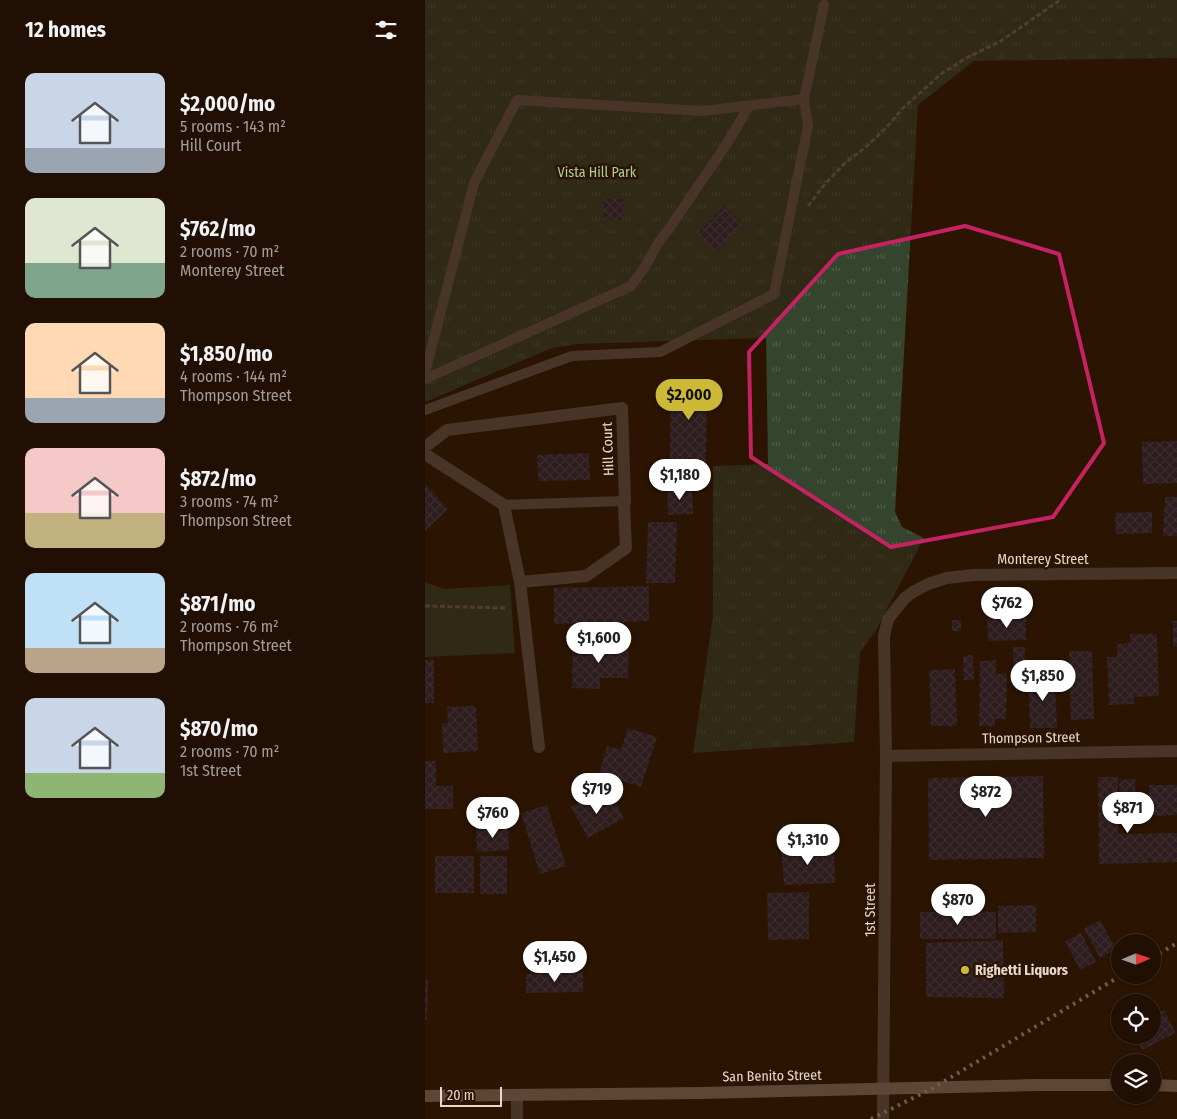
<!DOCTYPE html>
<html lang="en">
<head>
<meta charset="utf-8">
<style>
  :root { --surface:#200f02; --page:#28180c; --text:#f1f3f6; --muted:#a29c99; --line:#3d2f24; --accent:#cdb938 }
  body { margin:0; font-family:"Fira Sans Condensed",sans-serif; background:var(--page); color:var(--text); height:100vh; display:flex; flex-direction:column; font-size:19px; white-space:nowrap }
  * { box-sizing:border-box; margin:0 }
  p { font-size:16px; color:var(--muted) }
  .icon { flex:none; width:28px; height:28px; fill:none; stroke:currentColor; stroke-width:2; stroke-linecap:round; stroke-linejoin:round }
  .map { position:relative; flex:1; overflow:hidden }
  .sheet { display:flex; flex-direction:column; background:var(--surface); width:425px }
  .sheet>* { flex:none }
  .needle { width:32px; rotate:88deg }
  .tools { position:absolute; left:686px; top:934px; display:grid; gap:10px }
  .tools a { display:grid; place-items:center; width:50px; height:50px; border-radius:50%; background:var(--surface); box-shadow:0 1px 4px #0004,0 0 0 1px var(--line); font-size:25px }
  .scale { position:absolute; left:15px; bottom:12px; width:62px; box-sizing:border-box; padding-left:5px; border:2px solid #e8d8cc; border-top:0; font-size:14px; line-height:18px; white-space:nowrap; color:#e8d8cc; -webkit-text-stroke:4px #2b1402; paint-order:stroke }
  .price { position:absolute; translate:-50% -42px; padding:0 11px; border-radius:18px; background:#fff; color:#222; font-size:16px; line-height:32px; filter:drop-shadow(0 1px 2px #0008) }
  .price::after { content:''; position:absolute; left:50%; top:30px; width:15px; height:11px; margin-left:-8px; background:inherit; clip-path:polygon(0 0,100% 0,50% 100%) }
  .price.on { background:var(--accent); color:#111 }
  ul { padding:0; list-style:none }
  li { display:flex; align-items:center; gap:15px; height:125px; padding:0 25px }
  li span { display:grid; place-items:center; flex:none; width:140px; height:100px; border-radius:10px; color:#555 }
  li>.icon { margin-inline-start:auto }
  span .icon { width:60px; height:60px; fill:#fffc; stroke-width:1 }
  li b { font-size:21px }
  h2 { display:flex; justify-content:space-between; align-items:center; height:60px; padding:0 25px; font-size:21px }
  main { display:flex; flex:1; min-height:0 }
  .map>svg:first-child { display:block }
</style>
</head>
<body>
<main>
<section class="sheet">
<h2>12 homes<svg class="icon" aria-label="filters" viewBox="0 0 24 24"><path d="M4 7h16M4 17h16"/><circle cx="9" cy="7" r="2"/><circle cx="15" cy="17" r="2"/></svg></h2>
<ul>
<li><span style="background:linear-gradient(#c9d6e8 75%,#9aa5b1 0)"><svg class="icon" aria-label="home" viewBox="0 0 24 24"><path d="M3 11l9-7 9 7M6 9v11h12V9"/></svg></span><div><b>$2,000/mo</b><p>5 rooms · 143 m²</p><p>Hill Court</p></div></li>
<li><span style="background:linear-gradient(#dfe7d0 65%,#7fa58c 0)"><svg class="icon" aria-label="home" viewBox="0 0 24 24"><path d="M3 11l9-7 9 7M6 9v11h12V9"/></svg></span><div><b>$762/mo</b><p>2 rooms · 70 m²</p><p>Monterey Street</p></div></li>
<li><span style="background:linear-gradient(#ffd9b3 75%,#9aa5b1 0)"><svg class="icon" aria-label="home" viewBox="0 0 24 24"><path d="M3 11l9-7 9 7M6 9v11h12V9"/></svg></span><div><b>$1,850/mo</b><p>4 rooms · 144 m²</p><p>Thompson Street</p></div></li>
<li><span style="background:linear-gradient(#f6c9c9 65%,#c2b280 0)"><svg class="icon" aria-label="home" viewBox="0 0 24 24"><path d="M3 11l9-7 9 7M6 9v11h12V9"/></svg></span><div><b>$872/mo</b><p>3 rooms · 74 m²</p><p>Thompson Street</p></div></li>
<li><span style="background:linear-gradient(#bfe0f5 75%,#b9a48a 0)"><svg class="icon" aria-label="home" viewBox="0 0 24 24"><path d="M3 11l9-7 9 7M6 9v11h12V9"/></svg></span><div><b>$871/mo</b><p>2 rooms · 76 m²</p><p>Thompson Street</p></div></li>
<li><span style="background:linear-gradient(#c9d6e8 75%,#8fb573 0)"><svg class="icon" aria-label="home" viewBox="0 0 24 24"><path d="M3 11l9-7 9 7M6 9v11h12V9"/></svg></span><div><b>$870/mo</b><p>2 rooms · 70 m²</p><p>1st Street</p></div></li>
</ul>
</section>
<div class="map">
<svg width="752" height="1119" viewBox="0 0 752 1119">
  <defs>
    <pattern id="park-tufts" width="24" height="20" patternUnits="userSpaceOnUse" patternTransform="scale(1.25)"><rect width="24" height="20" fill="#34442d"/><path d="M3 7l-1-3M5 7V3M7 7l1-3M15 17l-1-3M17 17v-4M19 17l1-3" fill="none" stroke="#515e4a"/></pattern>
    <pattern id="building-cross-hatch" width="8" height="8" patternUnits="userSpaceOnUse" patternTransform="scale(1.25)"><rect width="8" height="8" fill="#312944"/><path d="M0 0l8 8M0 8l8-8" fill="none" stroke="#4f475e"/></pattern>
  </defs>
  <rect width="100%" height="100%" fill="#2b1402"/>
  <path fill="#34442d" d="M0,582L19,589L85,585L90,653L0,657Z"/>
  <path fill="url(#park-tufts)" d="M0,0H752V58L549,61L493,105L470,512L477,527L499,538L450,632L435,652L429,742L268,753L288,616V466L343,464L341,338L152,344L127,348L0,402Z"/>
  <g fill="url(#building-cross-hatch)">
    <path d="M179,199H199L198,220H178Z"/>
    <path d="M298,206L317,224L291,252L272,234Z"/>
    <path d="M246,381L282,382L281,461L245,460Z"/>
    <path d="M752,441V483L718,484L717,442Z"/>
    <path d="M164,453L165,480L113,481L112,455Z"/>
    <path d="M0,484L23,509L0,531Z"/>
    <path d="M242,487H267L268,514L243,515Z"/>
    <path d="M740,497H752V536H738Z"/>
    <path d="M727,512V533L691,534L690,513Z"/>
    <path d="M223,522H252L250,583H221Z"/>
    <path d="M224,586V621L129,624V588Z"/>
    <path d="M601,617V640L563,641L562,618Z"/>
    <rect x="527" y="620" width="9" height="11"/>
    <rect x="748" y="621" width="4" height="26"/>
    <path d="M705,634H732L734,696L709,697V704L684,705L682,657H692V644L705,643Z"/>
    <path d="M148,644L204,645L203,678H175V689L147,688Z"/>
    <path d="M588,647H600V679H589Z"/>
    <path d="M644,651H667L669,719L646,720Z"/>
    <path d="M548,655L549,680H539L538,656Z"/>
    <rect x="0" y="660" width="9" height="43"/>
    <path d="M571,660V674H582L581,719H570V726H554L555,661Z"/>
    <path d="M530,669L532,726H506L504,670Z"/>
    <path d="M630,675L632,728H605L603,676Z"/>
    <path d="M51,706L53,751L18,753L17,723H23L22,707Z"/>
    <path d="M203,728L232,737L216,787L174,773L182,746L196,750Z"/>
    <path d="M0,761H11V786H28V809H0Z"/>
    <path d="M618,776L619,858L504,860L503,778Z"/>
    <path d="M673,777H693V834L752,833V862L674,864Z"/>
    <path d="M710,779L711,812H695L694,780Z"/>
    <path d="M724,785H752V815L724,816Z"/>
    <path d="M169,794L176,806L189,799L199,818L163,838L146,807Z"/>
    <path d="M122,805L141,866L115,874L96,813Z"/>
    <path d="M83,826L84,850L52,852L51,828Z"/>
    <path d="M409,847L410,883L359,885L356,849Z"/>
    <rect x="10" y="856" width="39" height="37"/>
    <rect x="55" y="856" width="27" height="38"/>
    <path d="M384,892V939L343,940L342,893Z"/>
    <path d="M611,905V932L573,933V906Z"/>
    <rect x="495" y="912" width="76" height="27"/>
    <path d="M675,920L691,949L675,958L659,929Z"/>
    <path d="M656,933L671,962L655,970L640,941Z"/>
    <path d="M578,940L579,998L501,997V943Z"/>
    <path d="M158,972V992L101,993V974Z"/>
    <path d="M0,980H3L2,1020H0Z"/>
    <path d="M739,1010L751,1033L717,1050L709,1035H728V1016Z"/>
  </g>
  <g fill="none" stroke-linecap="round" stroke-linejoin="round">
    <g stroke="#806d5d" stroke-width="3" stroke-dasharray="5 2.5" stroke-linecap="butt">
      <path d="M383,206L400,184L420,163L442,146L462,127L478,108L516,74L543,57L576,41L635,0"/>
      <path d="M0,606L82,608"/>
    </g>
    <g stroke="#6c5e54" stroke-width="10">
      <path d="M379,99L399,5"/>
      <path d="M0,373L49,183L92,100L278,111L379,99L383,126L349,294L235,352L147,356L0,410"/>
      <path d="M0,379L206,286L220,267L233,243L246,226L303,142L324,106"/>
      <path d="M79,505L200,501"/>
    </g>
    <g stroke="#6c5e54" stroke-width="12">
      <path d="M0,447L22,430L197,408L200,501L199,507L201,548L161,576L95,582L114,747"/>
      <path d="M0,454L79,505L95,582"/>
      <path d="M461,756L752,751"/>
      <path d="M92,1096V1119"/>
      <path d="M458,1119L461,756L459,636L463,619L480,598L488,592L503,584L522,578L548,575L752,573"/>
    </g>
    <g stroke="#9c8475" stroke-width="12">
      <path d="M728,1085L752,1086"/>
      <path d="M0,1096L277,1093L610,1085H695"/>
    </g>
    <g stroke="#c6b5a8" stroke-width="4" stroke-dasharray="2.5 5" stroke-linecap="butt">
      <path d="M728,957L752,943"/>
      <path d="M446,1119L508,1088L697,975"/>
    </g>
  </g>
  <path d="M0 0H752V1119H0ZM540,226L634,254L679,443L628,517L466,547L326,457L324,352L413,254Z" fill="#2b1402" fill-opacity=".55" fill-rule="evenodd"/>
  <path fill="none" stroke="#c42261" stroke-width="4" stroke-linejoin="round" d="M540,226L634,254L679,443L628,517L466,547L326,457L324,352L413,254Z"/>
  <circle fill="#cdb938" stroke="#2b1402" stroke-width="2" cx="540" cy="970" r="5"/>
  <g text-anchor="middle" dominant-baseline="central" stroke-width="5" stroke-linejoin="round" paint-order="stroke">
    <g font-size="14" fill="#a9cf99" stroke="#2b1402">
      <text x="172" y="172">Vista Hill Park</text>
    </g>
    <g font-size="14" fill="#e8d8cc" stroke="#2b1402">
      <text transform="translate(183 449) rotate(-92)">Hill Court</text>
      <text x="618" y="559">Monterey Street</text>
      <text transform="translate(606 738) rotate(-1)">Thompson Street</text>
      <text transform="translate(445 910) rotate(-90)">1st Street</text>
      <text transform="translate(347 1076) rotate(-1)">San Benito Street</text>
    </g>
    <g font-size="14" font-weight="bold" fill="#e8d8cc" stroke="#2b1402" text-anchor="start">
      <text x="550" y="970">Righetti Liquors</text>
    </g>
  </g>
</svg>
<div class="tools">
<a><svg class="needle" viewBox="-14 -14 28 28"><path d="M0-13l5 13h-10z" fill="#e53935"/><path d="M0 13l5-13h-10z" fill="#a29c99"/></svg></a>
<a><svg class="icon" aria-label="locate" viewBox="0 0 24 24"><circle cx="12" cy="12" r="6"/><path d="M12 2v4M12 18v4M2 12h4M18 12h4"/></svg></a>
<a><svg class="icon" aria-label="layers" viewBox="0 0 24 24"><path d="M12 4l9 5-9 5-9-5zM3 14l9 5 9-5"/></svg></a>
</div>
<div class="scale">20 m</div>
<b class="price on" style="left:264px;top:421px">$2,000</b>
<b class="price" style="left:255px;top:501px">$1,180</b>
<b class="price" style="left:582px;top:629px">$762</b>
<b class="price" style="left:174px;top:664px">$1,600</b>
<b class="price" style="left:618px;top:702px">$1,850</b>
<b class="price" style="left:172px;top:815px">$719</b>
<b class="price" style="left:561px;top:818px">$872</b>
<b class="price" style="left:703px;top:834px">$871</b>
<b class="price" style="left:68px;top:839px">$760</b>
<b class="price" style="left:383px;top:866px">$1,310</b>
<b class="price" style="left:533px;top:926px">$870</b>
<b class="price" style="left:130px;top:983px">$1,450</b>
</div>
</main>
</body>
</html>
